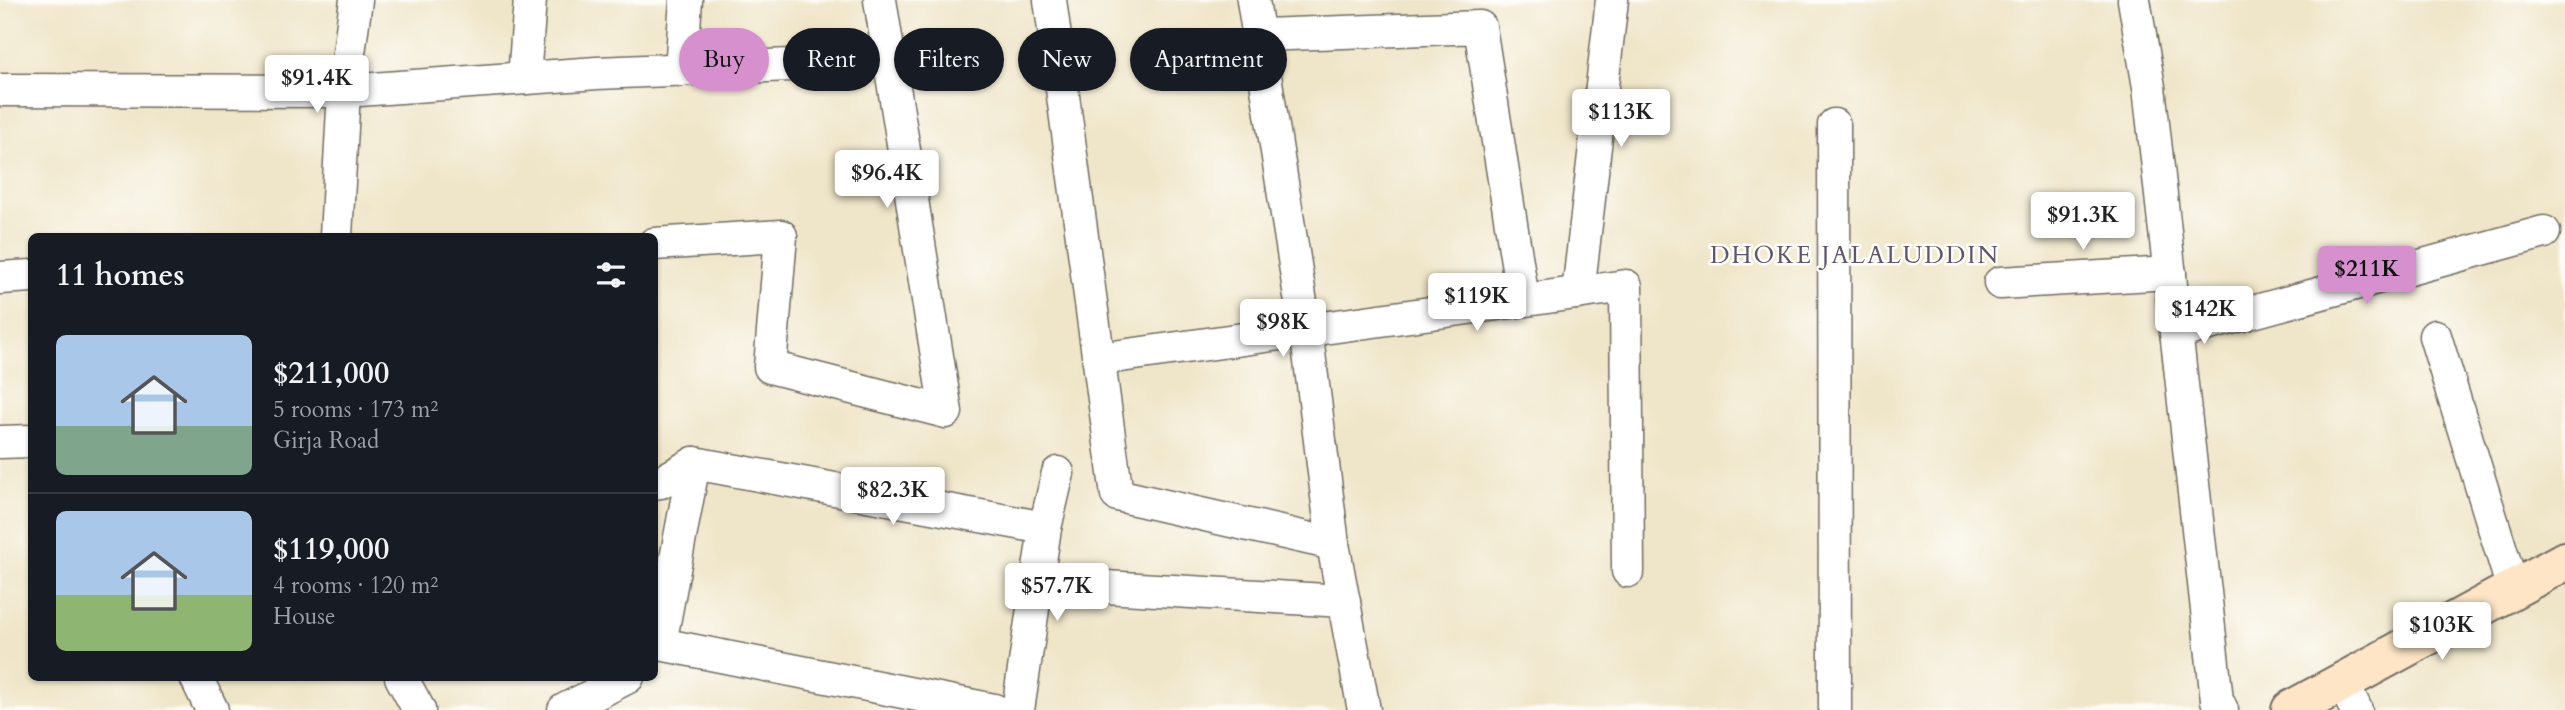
<!DOCTYPE html>
<html lang="en">
<head>
<meta charset="utf-8">
<style>
  :root { --surface:#171b24; --page:#242831; --text:#f1f3f6; --muted:#9ea1a6; --line:#363941; --accent:#d690ce }
  body { margin:0; font-family:Cardo,serif; background:var(--page); color:var(--text); height:100vh; display:flex; flex-direction:column; font-size:26px; white-space:nowrap }
  * { box-sizing:border-box; margin:0 }
  p { font-size:23px; color:var(--muted) }
  .icon { flex:none; width:38px; height:38px; fill:none; stroke:currentColor; stroke-width:2; stroke-linecap:round; stroke-linejoin:round }
  .map { position:relative; flex:1; overflow:hidden }
  .panel { position:absolute; left:28px; top:233px; width:630px; height:448px; display:flex; flex-direction:column; background:var(--surface); border-radius:10px; box-shadow:0 2px 5px #0004 }
  .panel>* { flex:none }
  .banner { position:absolute; left:679px; top:28px; width:665px; height:63px; display:flex; gap:14px }
  .price { position:absolute; translate:-50% -60px; padding:0 16px; border-radius:7px; background:#fff; color:#222; font-size:23px; line-height:46px; filter:drop-shadow(0 2px 4px #0008) }
  .price::after { content:''; position:absolute; left:50%; top:42px; width:21px; height:16px; margin-left:-10px; background:inherit; clip-path:polygon(0 0,100% 0,50% 100%) }
  .price.selected { background:var(--accent); color:#111 }
  ul { padding:0; list-style:none }
  li { display:flex; align-items:center; gap:21px; height:175px; padding:0 28px }
  li+li { border-top:2px solid var(--line) }
  li span { display:grid; place-items:center; flex:none; width:196px; height:140px; border-radius:10px; color:#555 }
  li>.icon { margin-inline-start:auto }
  span .icon { width:84px; height:84px; fill:#fffc; stroke-width:1 }
  li b { font-size:30px }
  h2 { display:flex; justify-content:space-between; align-items:center; height:84px; padding:0 28px; font-size:30px }
  .tag { padding:0 24px; border-radius:32px; background:var(--surface); box-shadow:0 2px 5px #0004; font-size:24px; line-height:63px }
  .tag.selected { background:var(--accent); color:#111 }
  .map>svg:first-child { display:block }
</style>
</head>
<body>
<div class="map">
<svg width="2565" height="710" viewBox="0 0 2565 710">
  <rect width="100%" height="100%" fill="#fdfcf7"/>
  <filter id="ink" filterUnits="userSpaceOnUse"><feTurbulence type="fractalNoise" baseFrequency=".0143" numOctaves="2"/><feDisplacementMap in="SourceGraphic" scale="14" xChannelSelector="R" yChannelSelector="G"/><feConvolveMatrix kernelMatrix="1 2 1 2 8 2 1 2 1" color-interpolation-filters="sRGB"/></filter>
  <filter id="wash" filterUnits="userSpaceOnUse"><feTurbulence type="fractalNoise" baseFrequency=".00686" numOctaves="4" result="noise"/><feDisplacementMap in="SourceGraphic" scale="28" xChannelSelector="R" yChannelSelector="G"/><feGaussianBlur stdDeviation="1.57" result="paint"/><feColorMatrix in="noise" values="0 0 0 0 0 0 0 0 0 0 0 0 0 0 0 0 0 1.4 0 .05"/><feComposite in="paint" operator="in"/></filter>
  <g filter="url(#wash)">
    <rect width="100%" height="100%" fill="#efe5c8"/>
  </g>
  <g filter="url(#ink)">
    <g fill="none" stroke-linecap="round" stroke-linejoin="round">
      <defs>
        <g id="street">
          <path d="M1050,0L1117,495L1333,544"/>
          <path d="M1253,0L1309,353L1333,544L1364,710"/>
          <path d="M2134,0L2149,87L2217,700L2222,710"/>
          <path d="M1259,35L1480,27L1523,300"/>
          <path d="M681,70L686,0"/>
          <path d="M524,78L530,0"/>
          <path d="M0,90L344,91L597,73L890,61"/>
          <path d="M1834,125L1835,710"/>
          <path d="M336,236L344,91L356,0"/>
          <path d="M654,244L781,236L770,367L946,412L880,0"/>
          <path d="M0,278L32,276"/>
          <path d="M2000,283L2170,273"/>
          <path d="M1578,293L1612,0"/>
          <path d="M2176,333L2544,232"/>
          <path d="M2435,336L2513,589"/>
          <path d="M1099,359L1626,286L1628,571"/>
          <path d="M0,442L32,441"/>
          <path d="M694,463L660,644L994,710"/>
          <path d="M654,483L661,482L694,463L1045,528L1058,473"/>
          <path d="M1037,583L1344,601"/>
          <path d="M196,677L212,710"/>
          <path d="M401,677L419,710"/>
          <path d="M2343,682L2356,710"/>
          <path d="M564,710L628,677"/>
          <path d="M1018,710L1045,528"/>
        </g>
        <path id="secondary" d="M2291,710L2565,561"/>
      </defs>
      <use href="#street" stroke="#706c62" stroke-width="35"/>
      <use href="#secondary" stroke="#706c62" stroke-width="42"/>
      <use href="#street" stroke="#fff" stroke-width="32"/>
      <use href="#secondary" stroke="#fde5c5" stroke-width="38"/>
    </g>
  </g>
  <g text-anchor="middle" dominant-baseline="central" stroke-width="5" stroke-linejoin="round" paint-order="stroke">
    <g font-size="24" letter-spacing="2" fill="#5e566a" stroke="#fdfcf7">
      <text x="1855" y="255">DHOKE JALALUDDIN</text>
    </g>
  </g>
</svg>
<b class="price" style="left:317px;top:115px">$91.4K</b>
<b class="price" style="left:1621px;top:149px">$113K</b>
<b class="price" style="left:887px;top:210px">$96.4K</b>
<b class="price" style="left:2083px;top:252px">$91.3K</b>
<b class="price selected" style="left:2367px;top:306px">$211K</b>
<b class="price" style="left:1477px;top:333px">$119K</b>
<b class="price" style="left:2204px;top:346px">$142K</b>
<b class="price" style="left:1283px;top:359px">$98K</b>
<b class="price" style="left:893px;top:527px">$82.3K</b>
<b class="price" style="left:1057px;top:623px">$57.7K</b>
<b class="price" style="left:2442px;top:662px">$103K</b>
<div class="banner">
<a class="tag selected">Buy</a>
<a class="tag">Rent</a>
<a class="tag">Filters</a>
<a class="tag">New</a>
<a class="tag">Apartment</a>
</div>
<section class="panel">
<h2>11 homes<svg class="icon" aria-label="filters" viewBox="0 0 24 24"><path d="M4 7h16M4 17h16"/><circle cx="9" cy="7" r="2"/><circle cx="15" cy="17" r="2"/></svg></h2>
<ul>
<li><span style="background:linear-gradient(#a9c7e8 65%,#7fa58c 0)"><svg class="icon" aria-label="home" viewBox="0 0 24 24"><path d="M3 11l9-7 9 7M6 9v11h12V9"/></svg></span><div><b>$211,000</b><p>5 rooms · 173 m²</p><p>Girja Road</p></div></li>
<li><span style="background:linear-gradient(#a9c7e8 60%,#8fb573 0)"><svg class="icon" aria-label="home" viewBox="0 0 24 24"><path d="M3 11l9-7 9 7M6 9v11h12V9"/></svg></span><div><b>$119,000</b><p>4 rooms · 120 m²</p><p>House</p></div></li>
</ul>
</section>
</div>
</body>
</html>
